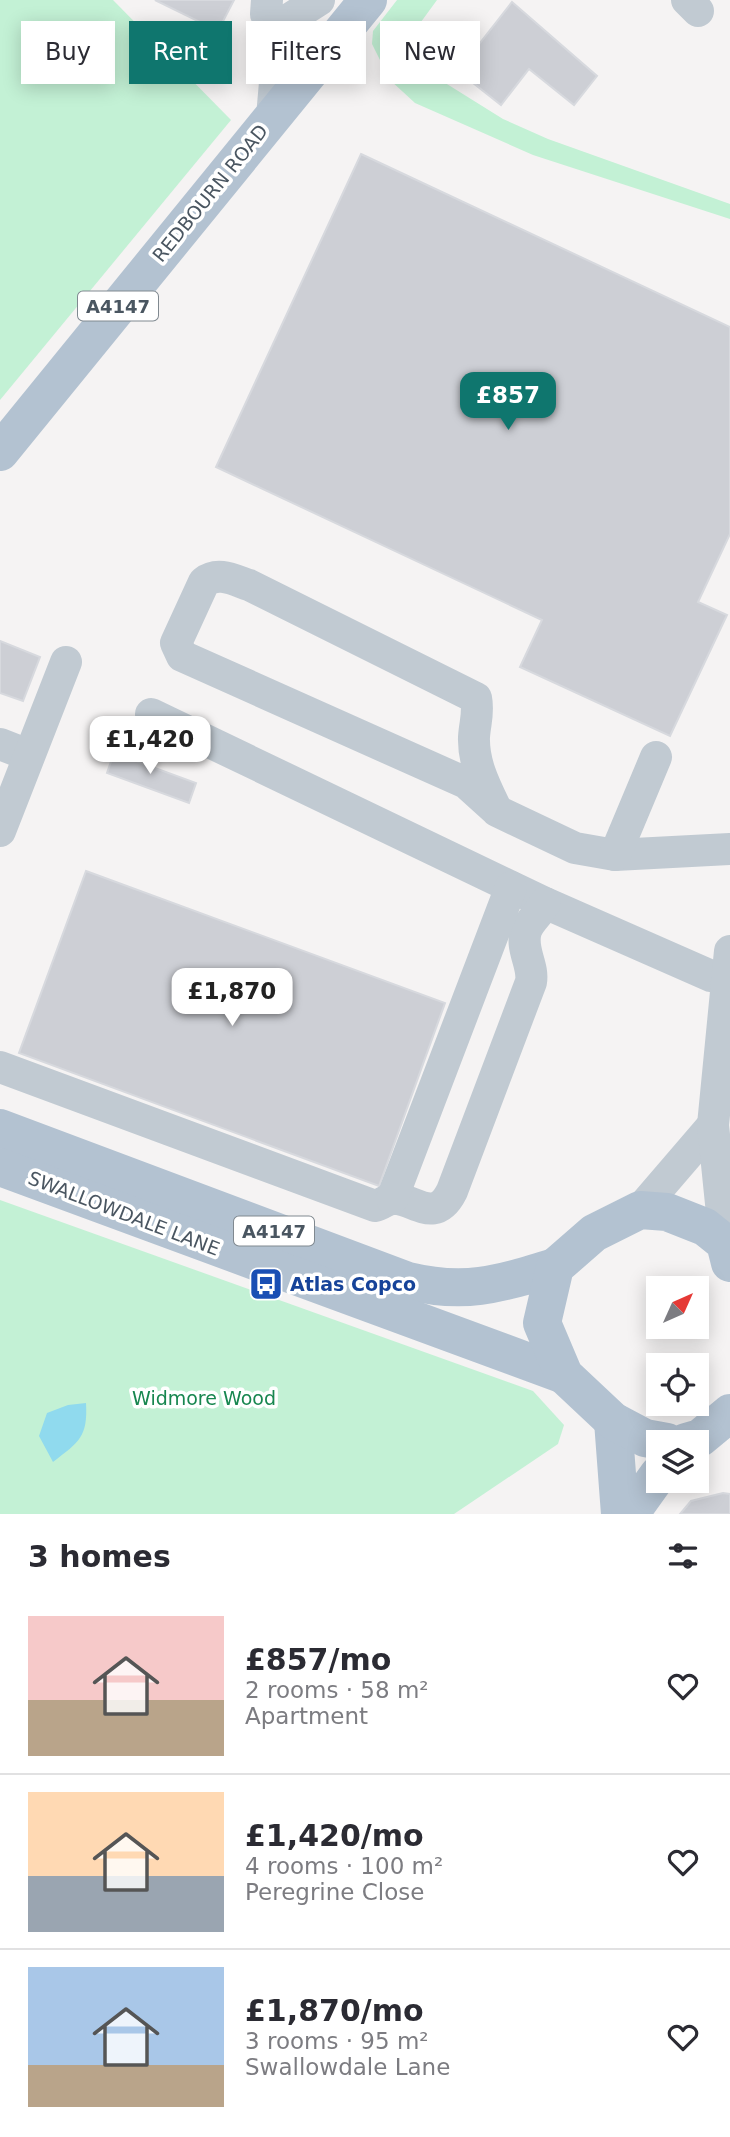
<!DOCTYPE html>
<html lang="en">
<head>
<meta charset="utf-8">
<style>
  :root { --surface:#fff; --page:#f7f7f7; --text:#2b2b33; --muted:#7c7c81; --line:#e1e1e2; --accent:#0f766e }
  body { margin:0; font-family:"DejaVu Sans",sans-serif; background:var(--page); color:var(--text); height:100vh; display:flex; flex-direction:column; font-size:26px; white-space:nowrap }
  * { box-sizing:border-box; margin:0 }
  p { font-size:23px; color:var(--muted) }
  .icon { flex:none; width:38px; height:38px; fill:none; stroke:currentColor; stroke-width:2; stroke-linecap:round; stroke-linejoin:round }
  .map { position:relative; height:1514px; overflow:hidden }
  .details { display:flex; flex-direction:column; background:var(--surface); flex:1 }
  .details>* { flex:none }
  .hud { position:absolute; left:21px; top:21px; width:690px; height:63px; display:flex; gap:14px }
  .needle { width:46px; rotate:45deg }
  .buttons { position:absolute; left:646px; top:1276px; display:grid; gap:14px }
  .buttons a { display:grid; place-items:center; width:63px; height:63px; border-radius:0px; background:var(--surface); box-shadow:0 4px 18px #0003; font-size:35px }
  .price { position:absolute; translate:-50% -60px; padding:0 16px; border-radius:14px; background:#fff; color:#222; font-size:23px; line-height:46px; filter:drop-shadow(0 2px 4px #0008) }
  .price::after { content:''; position:absolute; left:50%; top:42px; width:21px; height:16px; margin-left:-10px; background:inherit; clip-path:polygon(0 0,100% 0,50% 100%) }
  .price.current { background:var(--accent); color:#fff }
  ul { padding:0; list-style:none }
  li { display:flex; align-items:center; gap:21px; height:175px; padding:0 28px }
  li+li { border-top:2px solid var(--line) }
  li span { display:grid; place-items:center; flex:none; width:196px; height:140px; border-radius:0px; color:#555 }
  li>.icon { margin-inline-start:auto }
  span .icon { width:84px; height:84px; fill:#fffc; stroke-width:1 }
  li b { font-size:30px }
  h2 { display:flex; justify-content:space-between; align-items:center; height:84px; padding:0 28px; font-size:30px }
  .chip { padding:0 24px; border-radius:0px; background:var(--surface); box-shadow:0 4px 18px #0003; font-size:24px; line-height:63px }
  .chip.current { background:var(--accent); color:#fff }
  .map>svg:first-child { display:block }
</style>
</head>
<body>
<div class="map">
<svg width="730" height="1514" viewBox="0 0 730 1514">
  <rect width="100%" height="100%" fill="#f5f3f3"/>
  <g fill="#c3f1d5">
    <path d="M0,0H113L231,120L0,400Z"/>
    <path d="M397,0H437L402,48V56L503,119L548,139L730,204V219L533,155L415,103L390,80L372,44L373,31Z"/>
    <path d="M0,1200L533,1391L564,1425L558,1444L454,1514H0Z"/>
  </g>
  <path fill="#90daee" d="M86,1403C88,1437 79,1442 53,1462L39,1436L47,1413L68,1405Z"/>
  <g fill="#cdcfd5" stroke="#d7d9de" stroke-width="2">
    <path d="M155,0H234L218,31Z"/>
    <path d="M512,2L597,76L574,105L529,69L501,105L458,71Z"/>
    <path d="M361,154L730,327V534L698,602L727,615L670,736L520,667L542,620L216,467Z"/>
    <path d="M0,641L40,657L23,701L0,693Z"/>
    <path d="M125,748L139,753L136,761L196,783L189,803L107,773L114,753L122,756Z"/>
    <path d="M86,871L445,1003L379,1186L19,1053Z"/>
    <path d="M723,1493L730,1494V1514H680L691,1501Z"/>
  </g>
  <g fill="none" stroke-linecap="round" stroke-linejoin="round">
    <g stroke="#c1cad2" stroke-width="32">
      <path d="M267,0L266,14L280,25L319,0"/>
      <path d="M687,0L698,11"/>
      <path d="M272,117L280,25"/>
      <path d="M151,714L545,903L711,976L727,979"/>
      <path d="M0,744L28,755"/>
      <path d="M497,811C486,788 473,764 474,737C475,722 479,713 476,698L249,585C234,580 218,571 204,582L176,643L182,656L466,783L497,811L575,848L615,855L730,849"/>
      <path d="M0,831L66,662"/>
      <path d="M615,855L656,757"/>
      <path d="M0,1067L375,1206C381,1205 386,1200 391,1199C413,1196 434,1227 452,1191L531,982C534,965 520,949 526,931C529,921 540,913 545,903"/>
      <path d="M392,1199L511,887"/>
      <path d="M640,1210L713,1125"/>
      <path d="M725,1243L713,1125L730,951"/>
    </g>
    <g stroke="#b3c2d1" stroke-width="38">
      <path d="M0,452L368,0"/>
      <path d="M0,1128L408,1281C466,1295 499,1284 555,1267"/>
      <path d="M0,1167L564,1375"/>
      <path d="M613,1421L620,1514"/>
      <path d="M667,1442L645,1438L613,1421L564,1375L542,1323L555,1267L594,1233L640,1210L667,1212L705,1227L725,1243L730,1263"/>
      <path d="M686,1442L700,1438L730,1413"/>
      <path d="M630,1514L658,1475"/>
    </g>
  </g>
  <defs>
    <symbol id="bus-square" viewBox="-11 -11 22 22"><rect x="-9" y="-9" width="18" height="18" rx="4" fill="#1a4fb4" stroke="#fff"/><path d="M-5-6H5V4H4V6H2V4H-2V6H-4V4H-5ZM-3.5-4V0h7V-4ZM-3.5 1.2v1.5H-2V1.2ZM2 1.2v1.5H3.5V1.2Z" fill="#fff"/></symbol>
  </defs>
  <g fill-rule="evenodd">
    <use href="#bus-square" x="247" y="1265" width="38" height="38"/>
  </g>
  <g text-anchor="middle" dominant-baseline="central" stroke-width="7" stroke-linejoin="round" paint-order="stroke">
    <g fill="#fff" stroke="#808990" stroke-width="2">
      <rect x="78" y="291.5" width="80" height="29" rx="5"/>
      <rect x="234" y="1216.5" width="80" height="29" rx="5"/>
    </g>
    <g font-size="18" font-weight="bold" fill="#4a5661">
      <text x="118" y="306">A4147</text>
      <text x="274" y="1231">A4147</text>
    </g>
    <g font-size="19" fill="#4a5661" stroke="#fff">
      <text transform="translate(210 193) rotate(-51)">REDBOURN ROAD</text>
      <text transform="translate(124 1213) rotate(21)">SWALLOWDALE LANE</text>
    </g>
    <g font-size="19" font-weight="bold" fill="#164399" stroke="#fff" text-anchor="start">
      <text x="290" y="1284">Atlas Copco</text>
    </g>
    <g font-size="19" fill="#17864f" stroke="#fff">
      <text x="204" y="1398">Widmore Wood</text>
    </g>
  </g>
</svg>
<div class="buttons">
<a><svg class="needle" viewBox="-14 -14 28 28"><path d="M0-13l5 13h-10z" fill="#e53935"/><path d="M0 13l5-13h-10z" fill="#7c7c81"/></svg></a>
<a><svg class="icon" aria-label="locate" viewBox="0 0 24 24"><circle cx="12" cy="12" r="6"/><path d="M12 2v4M12 18v4M2 12h4M18 12h4"/></svg></a>
<a><svg class="icon" aria-label="layers" viewBox="0 0 24 24"><path d="M12 4l9 5-9 5-9-5zM3 14l9 5 9-5"/></svg></a>
</div>
<b class="price current" style="left:508px;top:432px">£857</b>
<b class="price" style="left:150px;top:776px">£1,420</b>
<b class="price" style="left:232px;top:1028px">£1,870</b>
<div class="hud">
<a class="chip">Buy</a>
<a class="chip current">Rent</a>
<a class="chip">Filters</a>
<a class="chip">New</a>
</div>
</div>
<section class="details">
<h2>3 homes<svg class="icon" aria-label="filters" viewBox="0 0 24 24"><path d="M4 7h16M4 17h16"/><circle cx="9" cy="7" r="2"/><circle cx="15" cy="17" r="2"/></svg></h2>
<ul>
<li><span style="background:linear-gradient(#f6c9c9 60%,#b9a48a 0)"><svg class="icon" aria-label="home" viewBox="0 0 24 24"><path d="M3 11l9-7 9 7M6 9v11h12V9"/></svg></span><div><b>£857/mo</b><p>2 rooms · 58 m²</p><p>Apartment</p></div><svg class="icon" aria-label="heart" viewBox="0 0 24 24"><path d="M12 20l-8-8c-3-5 5-10 8-4 3-6 11-1 8 4z"/></svg></li>
<li><span style="background:linear-gradient(#ffd9b3 60%,#9aa5b1 0)"><svg class="icon" aria-label="home" viewBox="0 0 24 24"><path d="M3 11l9-7 9 7M6 9v11h12V9"/></svg></span><div><b>£1,420/mo</b><p>4 rooms · 100 m²</p><p>Peregrine Close</p></div><svg class="icon" aria-label="heart" viewBox="0 0 24 24"><path d="M12 20l-8-8c-3-5 5-10 8-4 3-6 11-1 8 4z"/></svg></li>
<li><span style="background:linear-gradient(#a9c7e8 70%,#b9a48a 0)"><svg class="icon" aria-label="home" viewBox="0 0 24 24"><path d="M3 11l9-7 9 7M6 9v11h12V9"/></svg></span><div><b>£1,870/mo</b><p>3 rooms · 95 m²</p><p>Swallowdale Lane</p></div><svg class="icon" aria-label="heart" viewBox="0 0 24 24"><path d="M12 20l-8-8c-3-5 5-10 8-4 3-6 11-1 8 4z"/></svg></li>
</ul>
</section>
</body>
</html>
